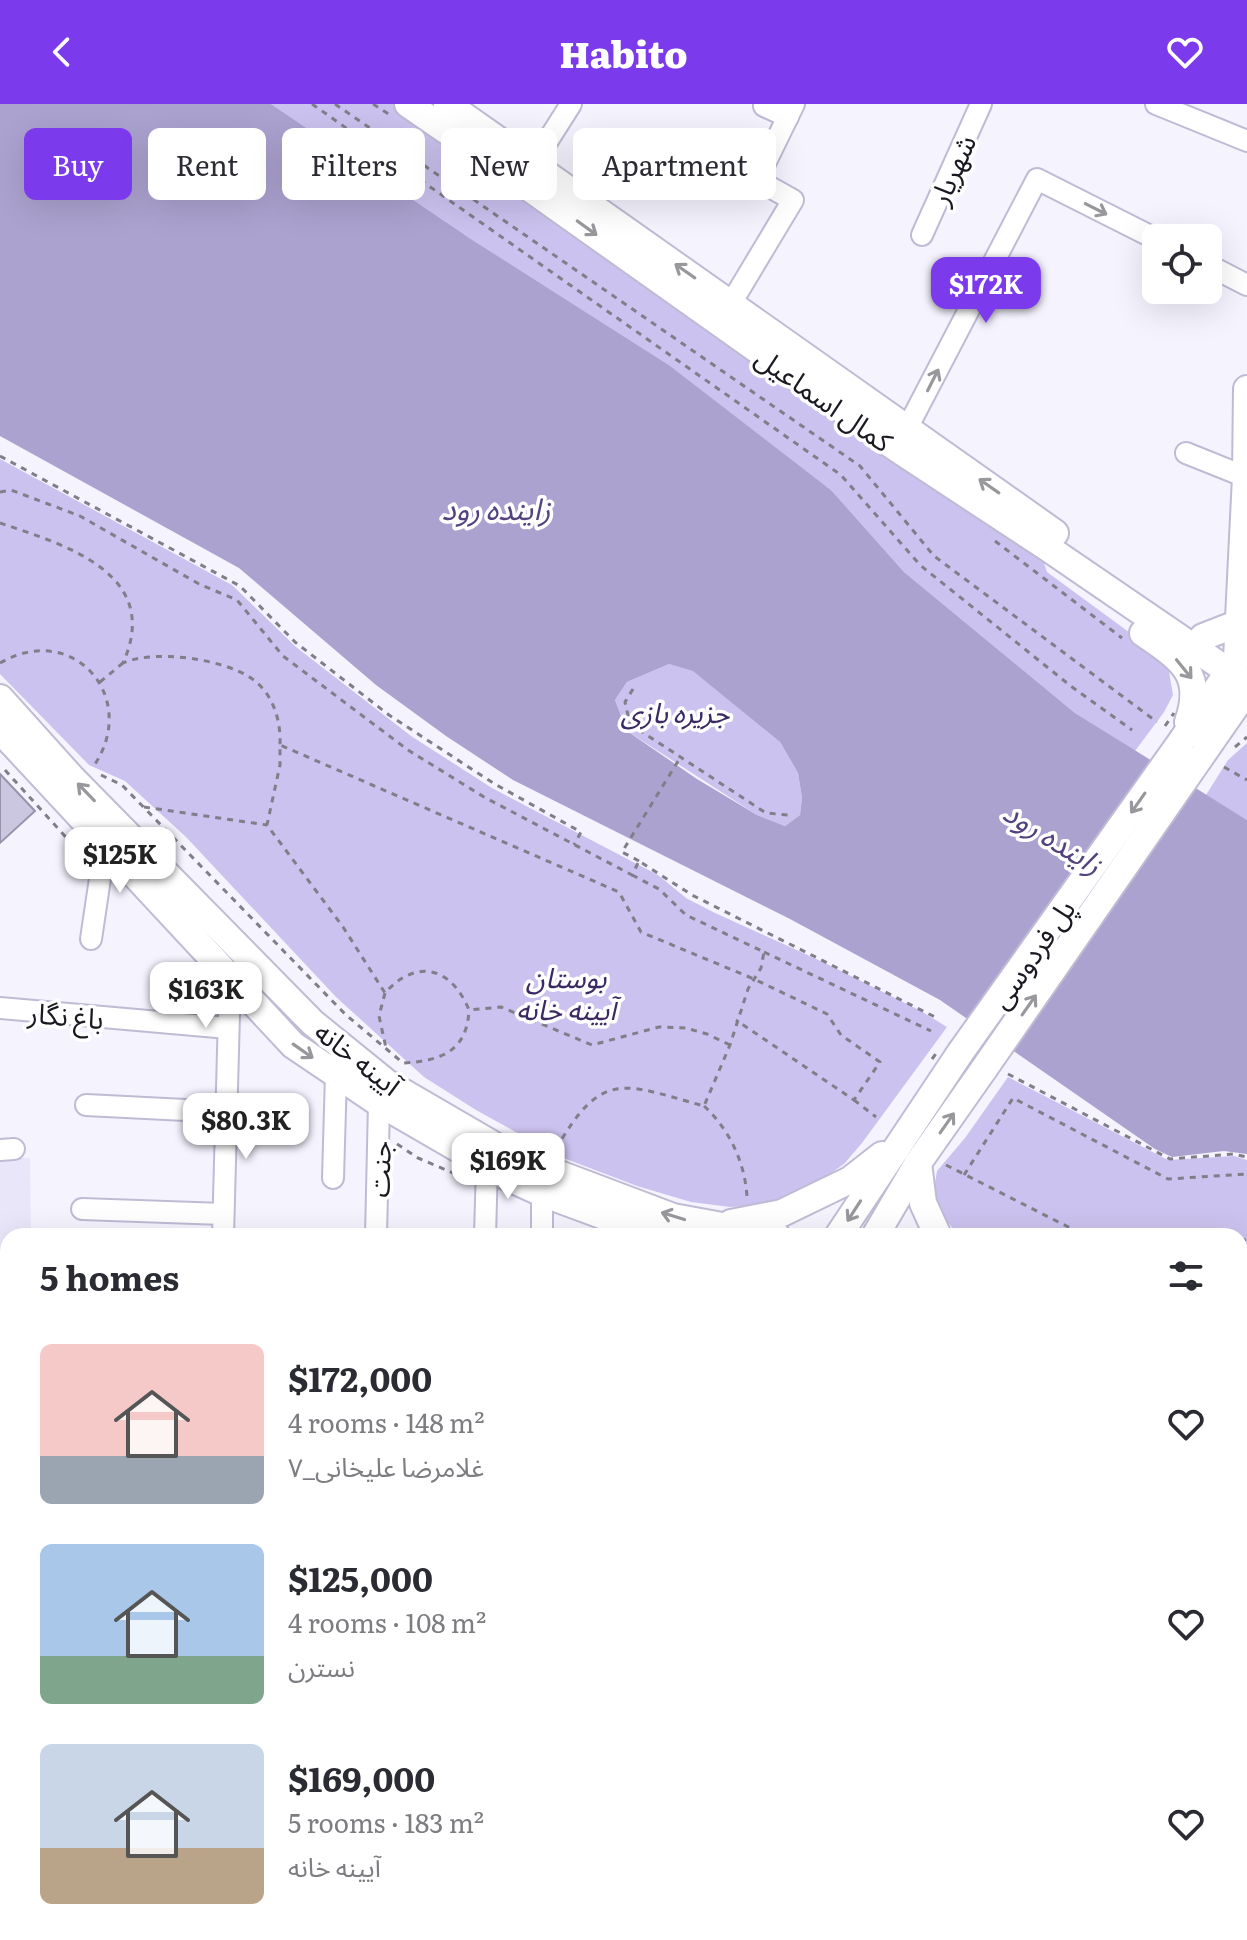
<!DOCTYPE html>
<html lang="en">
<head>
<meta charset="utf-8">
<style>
  :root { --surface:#fff; --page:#f7f7f7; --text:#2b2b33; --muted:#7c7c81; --accent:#7c3aed }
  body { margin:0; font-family:Literata,"Noto Sans Arabic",serif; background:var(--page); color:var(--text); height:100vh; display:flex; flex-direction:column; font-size:30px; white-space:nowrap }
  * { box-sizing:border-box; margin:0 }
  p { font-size:26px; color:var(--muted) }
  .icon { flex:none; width:44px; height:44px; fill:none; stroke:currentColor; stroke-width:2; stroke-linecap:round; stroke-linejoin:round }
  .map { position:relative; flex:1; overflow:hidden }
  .drawer { position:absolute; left:0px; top:1124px; width:1248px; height:712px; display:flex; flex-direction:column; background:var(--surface); border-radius:24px 24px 0 0; box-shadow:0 8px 32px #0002 }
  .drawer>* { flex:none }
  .hud { position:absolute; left:24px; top:24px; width:800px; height:72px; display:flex; gap:16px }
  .tools { position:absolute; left:1142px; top:120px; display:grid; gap:16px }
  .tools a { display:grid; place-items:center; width:80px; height:80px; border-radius:12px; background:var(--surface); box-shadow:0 8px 32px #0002; font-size:40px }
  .price { position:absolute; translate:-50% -68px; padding:0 18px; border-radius:16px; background:#fff; color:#222; font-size:26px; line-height:52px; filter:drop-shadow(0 2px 4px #0008) }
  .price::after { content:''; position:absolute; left:50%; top:48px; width:24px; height:18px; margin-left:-12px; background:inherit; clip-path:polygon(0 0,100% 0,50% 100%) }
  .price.active { background:var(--accent); color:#fff }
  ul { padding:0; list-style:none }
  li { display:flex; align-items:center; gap:24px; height:200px; padding:0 40px }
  li span { display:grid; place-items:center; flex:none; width:224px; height:160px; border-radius:12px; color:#555 }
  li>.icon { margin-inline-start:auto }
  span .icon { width:96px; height:96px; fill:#fffc; stroke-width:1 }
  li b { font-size:34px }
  h2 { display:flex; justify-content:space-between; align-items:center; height:96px; padding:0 40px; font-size:34px }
  .pill { padding:0 28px; border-radius:12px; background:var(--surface); box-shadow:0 8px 32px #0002; font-size:28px; line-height:72px }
  .pill.active { background:var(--accent); color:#fff }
  header { display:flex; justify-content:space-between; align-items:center; height:104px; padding:0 40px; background:var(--accent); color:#fff; font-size:36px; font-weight:800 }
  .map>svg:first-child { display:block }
</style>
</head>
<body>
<header><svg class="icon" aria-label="back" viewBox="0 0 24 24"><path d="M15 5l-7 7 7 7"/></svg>Habito<svg class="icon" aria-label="heart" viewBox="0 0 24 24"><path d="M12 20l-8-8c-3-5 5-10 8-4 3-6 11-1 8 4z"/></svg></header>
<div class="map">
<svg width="1247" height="1836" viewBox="0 0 1247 1836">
  <rect width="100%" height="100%" fill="#f5f3fe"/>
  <path fill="#e9e6fa" d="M0,1054H30L31,1132H8V1767H0Z"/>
  <g fill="#cbc2ef">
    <path d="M271,0H399L1039,444L1047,468L1167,556L1173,591L1164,608L1135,647L1075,609L904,468L832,387L477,139Z"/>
    <path d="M0,355L232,481L296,543L411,632L492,684L658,771L686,794L713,808L825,859L921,907L947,923L862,1039L844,1060L812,1082L764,1101L730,1103L691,1098L637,1082L561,1053L476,1006L424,973L336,893L186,733L125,677L89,661L0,570Z"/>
    <path d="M669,560L693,566L780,638L798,669L802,694L800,711L785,722L757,711L627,627L615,596L627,578Z"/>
    <path d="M1247,639V716L1206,691L1228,656Z"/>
    <path d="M1008,973L1168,1056L1234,1052L1247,1056V1272L1240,1267V1132H959L941,1110L933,1091L937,1067L965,1034Z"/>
  </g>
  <path fill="#aca2d0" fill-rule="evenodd" d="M0,0H271L477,139L670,262L832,387L904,468L1075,609L1247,716V1050L1224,1047L1172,1053L1155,1045L940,896L790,815L513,676L446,632L376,581L239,464L0,332ZM669,560L693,567L780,638L798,669L802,694L800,711L785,722L757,711L697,675L627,627L615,596L627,578Z"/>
  <path fill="#ccc7e0" stroke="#9793ab" stroke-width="2" d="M0,670L35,707L0,739Z"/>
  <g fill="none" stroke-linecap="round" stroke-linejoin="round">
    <defs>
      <g id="minor">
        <path d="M1156,0L1247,37"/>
        <path d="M764,2L788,13"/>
        <path d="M533,60L571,0"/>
        <path d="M922,131L981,0"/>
        <path d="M1208,161L1247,181"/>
        <path d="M724,211L793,96L757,76L794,0"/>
        <path d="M900,338L1037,75L1156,135"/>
        <path d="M1186,349L1246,373"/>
        <path d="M91,835L105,741"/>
        <path d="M0,904L228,924"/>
        <path d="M86,1001L225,1008"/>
        <path d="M0,1046L14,1045"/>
        <path d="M333,1074L336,970"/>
        <path d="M82,1105L223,1110"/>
        <path d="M223,1132L230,873"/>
        <path d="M376,1132L379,999"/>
        <path d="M485,1132L487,1061"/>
        <path d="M542,1132V1089"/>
        <path d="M1240,1770H1247"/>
        <path d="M0,1799L4,1779"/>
        <path d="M136,1828L137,1836"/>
        <path d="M302,1828V1836"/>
        <path d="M930,1828V1836"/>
        <path d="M1097,1828V1836"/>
        <path d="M1140,1828V1836"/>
        <path d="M1224,1828L1225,1836"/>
        <path d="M394,1836V1828"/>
        <path d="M447,1836V1828"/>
        <path d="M528,1836V1828"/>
        <path d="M751,1836V1828"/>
        <path d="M995,1836V1828"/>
      </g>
      <g id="major">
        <path d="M408,0L521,78L896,344L1045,442L1247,580"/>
        <path d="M447,0L1055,429"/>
        <path d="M1143,529C1181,555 1205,570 1188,618"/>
        <path d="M1203,533L1239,519"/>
        <path d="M0,594L71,673L313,919L387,979L514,1053L673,1113L777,1132"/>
        <path d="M0,626L293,941L376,997L509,1074L542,1089L658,1132"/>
        <path d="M1183,635L1237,555L1246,373L1247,285"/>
        <path d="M1199,655L1247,586"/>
        <path d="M918,1059L923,1099L938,1132"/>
        <path d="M731,1119L782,1109L850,1076L882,1051"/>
        <path d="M838,1132L960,949"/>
        <path d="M875,1132L918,1059L984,965"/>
        <path d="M1240,1286L1247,1291"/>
        <path d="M1240,1321L1247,1325"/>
        <path d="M768,1836V1828"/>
        <path d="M792,1836V1828"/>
      </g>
    </defs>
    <use href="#minor" stroke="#c0bbd4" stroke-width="24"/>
    <use href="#major" stroke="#c0bbd4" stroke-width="30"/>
    <g stroke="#807e88" stroke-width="3" stroke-dasharray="6 6" stroke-linecap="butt">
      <path d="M312,0L841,371L920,461L1072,583L1132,626"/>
      <path d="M335,0L860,362L934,452L1157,618"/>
      <path d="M373,0L390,11"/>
      <path d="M0,352L240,482L295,538L389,611L493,679L581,728L574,741"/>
      <path d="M0,388L11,386L80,412L199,480L237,496L283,552L408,646L484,693L632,771L639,757L692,791L937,914"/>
      <path d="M0,419C66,441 163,470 123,559C155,545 223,555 251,574C273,589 281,616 280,641"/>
      <path d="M995,437L1122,534"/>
      <path d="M0,559C74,516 141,595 93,663"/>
      <path d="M100,578L123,559"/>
      <path d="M633,585L625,598L630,620L766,709L788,711"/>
      <path d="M1235,643L1247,633"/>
      <path d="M1224,663L1247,676"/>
      <path d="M5,666L83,752"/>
      <path d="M101,671L122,681L345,910L403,959C440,957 467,948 469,906"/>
      <path d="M144,703L267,721"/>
      <path d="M639,757L622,748L680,654"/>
      <path d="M764,848L931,927"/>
      <path d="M385,889L379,912L386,944"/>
      <path d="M730,941L707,930L686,924L659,923L592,941L501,903L469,906C452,864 417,853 385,889L343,823L267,721L280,661V641L619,788L641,828L754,875L827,910L841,931L880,958L854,996L736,916"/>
      <path d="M1008,970L1170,1055L1233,1050L1247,1053"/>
      <path d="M854,996L876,1013"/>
      <path d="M704,1002C729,1025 745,1058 747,1093"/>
      <path d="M397,1040L418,1054L465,1074"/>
      <path d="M556,1045C602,964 624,980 704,1002L730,941L748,885L761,864L764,848L686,811L659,785L632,771"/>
      <path d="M946,1061L1086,1132"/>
      <path d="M964,1071L1013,994L1168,1075L1247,1070"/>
      <path d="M1240,1137L1247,1135"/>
    </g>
    <use href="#minor" stroke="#fff" stroke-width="20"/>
    <use href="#major" stroke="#fff" stroke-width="26"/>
    <defs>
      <g id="major-bridge">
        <path d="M960,949L1183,635"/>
        <path d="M984,965L1199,655"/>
      </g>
    </defs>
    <use href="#major-bridge" stroke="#c0bbd4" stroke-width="30" stroke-linecap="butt"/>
    <g stroke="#807e88" stroke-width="3" stroke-dasharray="6 6" stroke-linecap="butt">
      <path d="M1165,622L1174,609"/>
      <path d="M932,955L938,947"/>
    </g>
    <use href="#major-bridge" stroke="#fff" stroke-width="26"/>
  </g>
  <defs><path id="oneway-shaft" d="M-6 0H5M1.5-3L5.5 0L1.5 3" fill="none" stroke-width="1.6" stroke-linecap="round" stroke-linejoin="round" transform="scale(2)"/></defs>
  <g stroke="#98989c">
    <use href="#oneway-shaft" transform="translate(1096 105) rotate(27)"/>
    <use href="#oneway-shaft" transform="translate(587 124) rotate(36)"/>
    <use href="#oneway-shaft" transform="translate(685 167) rotate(-145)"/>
    <use href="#oneway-shaft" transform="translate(933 276) rotate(-63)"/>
    <use href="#oneway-shaft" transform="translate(989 382) rotate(-145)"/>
    <use href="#oneway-shaft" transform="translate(1184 565) rotate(51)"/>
    <use href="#oneway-shaft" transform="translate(86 688) rotate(-134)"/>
    <use href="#oneway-shaft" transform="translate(1138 699) rotate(125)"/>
    <use href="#oneway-shaft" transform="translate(1029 901) rotate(-55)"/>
    <use href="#oneway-shaft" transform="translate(303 947) rotate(35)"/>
    <use href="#oneway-shaft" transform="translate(947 1019) rotate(-55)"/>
    <use href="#oneway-shaft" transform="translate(854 1107) rotate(123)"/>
    <use href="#oneway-shaft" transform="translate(673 1112) rotate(-163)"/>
  </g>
  <g text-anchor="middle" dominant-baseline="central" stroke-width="7" stroke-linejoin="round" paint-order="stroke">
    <g font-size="28" fill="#1a1922" stroke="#fff">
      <text transform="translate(951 65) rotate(-66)">شهریار</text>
      <text transform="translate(825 294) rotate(35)">کمال اسماعیل</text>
      <text transform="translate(1031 849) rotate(-55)">پل فردوسی</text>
      <text transform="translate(66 910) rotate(5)">باغ نگار</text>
      <text transform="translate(359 953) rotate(38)">آیینه خانه</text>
      <text transform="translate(378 1065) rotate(-88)">جنت</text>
    </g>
    <g font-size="28" font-style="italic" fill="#3a2962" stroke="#fff">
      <text x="675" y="607">جزیره بازی</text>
      <text x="566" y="872">بوستان<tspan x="566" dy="32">آیینه خانه</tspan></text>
    </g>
    <g font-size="30" font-style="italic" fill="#53427e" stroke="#fff">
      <text x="496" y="403">زاینده رود</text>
      <text transform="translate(1054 732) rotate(32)">زاینده رود</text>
    </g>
  </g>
</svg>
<div class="tools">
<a><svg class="icon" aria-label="locate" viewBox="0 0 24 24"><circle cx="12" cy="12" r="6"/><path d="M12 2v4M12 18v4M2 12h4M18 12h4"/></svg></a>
</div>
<b class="price active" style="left:986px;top:221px">$172K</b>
<b class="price" style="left:120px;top:791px">$125K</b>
<b class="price" style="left:206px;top:926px">$163K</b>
<b class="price" style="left:246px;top:1057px">$80.3K</b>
<b class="price" style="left:508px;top:1097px">$169K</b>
<div class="hud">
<a class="pill active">Buy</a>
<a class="pill">Rent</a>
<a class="pill">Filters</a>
<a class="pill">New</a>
<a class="pill">Apartment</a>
</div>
<section class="drawer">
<h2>5 homes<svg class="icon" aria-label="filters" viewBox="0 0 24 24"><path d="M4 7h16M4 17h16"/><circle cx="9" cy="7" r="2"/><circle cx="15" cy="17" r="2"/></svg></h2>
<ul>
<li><span style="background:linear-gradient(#f6c9c9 70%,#9aa5b1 0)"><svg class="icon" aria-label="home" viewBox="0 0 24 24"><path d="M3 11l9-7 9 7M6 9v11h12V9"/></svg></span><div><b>$172,000</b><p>4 rooms · 148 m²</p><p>۷_غلامرضا علیخانی</p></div><svg class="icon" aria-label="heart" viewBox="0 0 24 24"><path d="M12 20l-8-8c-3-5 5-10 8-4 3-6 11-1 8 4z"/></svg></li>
<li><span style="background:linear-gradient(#a9c7e8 70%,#7fa58c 0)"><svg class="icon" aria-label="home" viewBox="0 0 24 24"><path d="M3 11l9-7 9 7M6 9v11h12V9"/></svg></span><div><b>$125,000</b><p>4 rooms · 108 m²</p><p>نسترن</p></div><svg class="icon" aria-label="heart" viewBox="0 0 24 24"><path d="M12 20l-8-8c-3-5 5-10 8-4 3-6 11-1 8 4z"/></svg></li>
<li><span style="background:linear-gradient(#c9d6e8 65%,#b9a48a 0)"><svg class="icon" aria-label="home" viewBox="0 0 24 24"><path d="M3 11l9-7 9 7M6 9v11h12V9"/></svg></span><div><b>$169,000</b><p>5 rooms · 183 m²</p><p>آیینه خانه</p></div><svg class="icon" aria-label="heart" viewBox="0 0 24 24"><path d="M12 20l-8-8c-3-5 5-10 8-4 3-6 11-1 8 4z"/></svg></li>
</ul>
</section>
</div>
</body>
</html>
